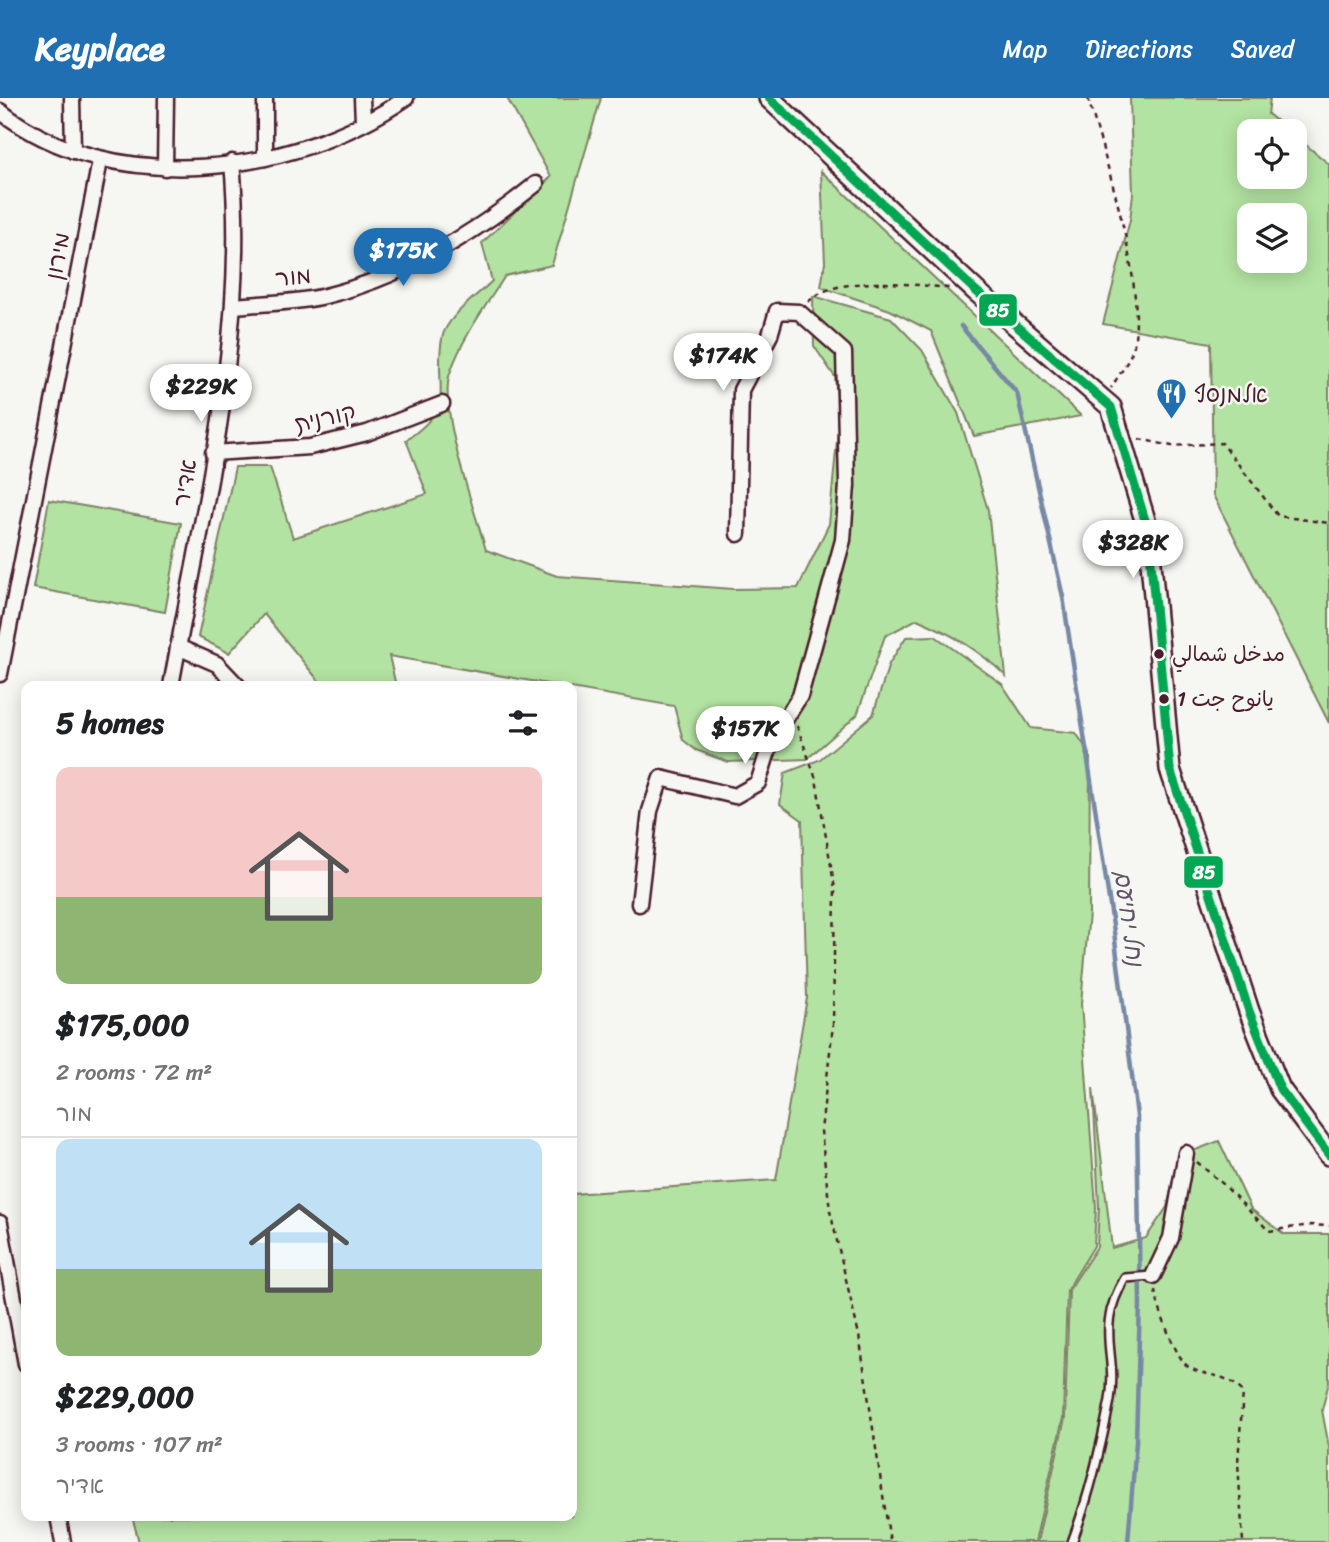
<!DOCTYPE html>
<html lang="en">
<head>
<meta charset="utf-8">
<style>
  :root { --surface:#fff; --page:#f6f6f6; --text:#202124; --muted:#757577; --line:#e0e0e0; --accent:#1f6fb2 }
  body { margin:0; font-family:Sriracha,"Playpen Sans Arabic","Playpen Sans Hebrew",sans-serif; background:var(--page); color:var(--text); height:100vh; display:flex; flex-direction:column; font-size:26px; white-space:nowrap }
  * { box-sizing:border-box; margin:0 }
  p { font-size:23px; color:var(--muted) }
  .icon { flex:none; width:38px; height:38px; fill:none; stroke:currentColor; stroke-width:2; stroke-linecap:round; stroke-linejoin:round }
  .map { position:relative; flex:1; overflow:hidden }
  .sheet { position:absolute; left:21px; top:583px; width:556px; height:840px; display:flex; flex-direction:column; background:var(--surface); border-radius:14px; box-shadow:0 4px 18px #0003 }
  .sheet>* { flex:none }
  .controls { position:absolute; left:1237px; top:21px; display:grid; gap:14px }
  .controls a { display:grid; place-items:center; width:70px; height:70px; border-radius:14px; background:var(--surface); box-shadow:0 4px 18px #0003; font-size:35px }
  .price { position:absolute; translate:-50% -60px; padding:0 16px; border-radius:24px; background:#fff; color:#222; font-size:23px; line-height:46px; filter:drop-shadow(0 2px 4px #0008) }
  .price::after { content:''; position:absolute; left:50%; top:42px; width:21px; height:16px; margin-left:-10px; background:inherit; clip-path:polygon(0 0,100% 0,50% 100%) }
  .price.on { background:var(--accent); color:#fff }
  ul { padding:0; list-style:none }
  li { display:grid; align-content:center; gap:14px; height:371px; padding:0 35px }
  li+li { border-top:2px solid var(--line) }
  li span { display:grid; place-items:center; height:217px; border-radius:14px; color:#555 }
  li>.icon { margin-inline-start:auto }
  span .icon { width:126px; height:126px; fill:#fffc; stroke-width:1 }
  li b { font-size:30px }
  h2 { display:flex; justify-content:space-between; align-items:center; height:84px; padding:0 35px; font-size:30px }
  header { display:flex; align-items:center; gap:42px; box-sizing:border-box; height:98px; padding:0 35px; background:var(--accent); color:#fff }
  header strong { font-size:33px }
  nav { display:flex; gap:38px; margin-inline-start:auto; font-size:24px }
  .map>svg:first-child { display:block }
</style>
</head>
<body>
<header>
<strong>Keyplace</strong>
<nav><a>Map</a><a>Directions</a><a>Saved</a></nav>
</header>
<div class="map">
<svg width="1329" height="1444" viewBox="0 0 1329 1444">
  <rect width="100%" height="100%" fill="#f6f6f2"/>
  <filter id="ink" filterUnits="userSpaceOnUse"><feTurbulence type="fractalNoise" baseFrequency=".0143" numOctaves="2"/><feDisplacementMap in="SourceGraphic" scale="14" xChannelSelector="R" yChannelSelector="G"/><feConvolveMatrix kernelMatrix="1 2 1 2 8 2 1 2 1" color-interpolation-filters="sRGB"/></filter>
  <g filter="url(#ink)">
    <g fill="#b3e3a2" stroke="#7e8166" stroke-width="2" fill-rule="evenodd">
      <path d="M507,0H601L552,167L505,178C485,209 462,240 450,275C438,311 475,414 486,452L557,478L733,491L798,490L829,426L839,322L835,279L814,248L813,198L891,220L922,252L958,315L988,412L1006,578C979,552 952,536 917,521L885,538L857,617L807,661L728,664L696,652L683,642L674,608L389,558L396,588H323L264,516L229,555L198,539L235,369H270L293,440L427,396L406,342C459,306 433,291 442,241C445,220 477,198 492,183L482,145L551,79Z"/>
      <path d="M1130,0H1270L1268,16L1289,33H1250V79H1295V38L1329,66V625L1213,397L1211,245L1103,226L1130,122L1133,96ZM1250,117H1295V163H1250Z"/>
      <path d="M821,73L1081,318L974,338L931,233L890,212L821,189L825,165Z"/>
      <path d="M49,402L181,425L165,514L33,490Z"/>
      <path d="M935,538L1002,586L1031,630L1076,635L1090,656L1089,815L1081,906L1096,1109L1094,1148L1067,1192L1063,1320L1035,1444H139L132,1418H572V1096L776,1082L807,900L802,722L780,706L785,675L819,662L873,617L889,566L906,539Z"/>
      <path d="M1093,990L1112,1150L1146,1140L1167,1109L1180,1058L1219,1043L1251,1111L1284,1136H1329V1284L1322,1312L1329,1349V1444H1037L1065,1320L1069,1192L1097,1149L1099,1109Z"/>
    </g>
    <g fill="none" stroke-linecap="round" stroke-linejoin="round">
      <path stroke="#7688a4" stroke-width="4.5" d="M961,228L1017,295L1063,499L1114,834L1137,1018L1140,1204L1136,1344L1128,1444"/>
      <defs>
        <path id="lane" d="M1072,1444C1089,1399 1101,1349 1110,1302C1118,1253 1094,1232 1125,1180L1153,1178"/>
        <g id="street">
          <path d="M72,0L73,53"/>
          <path d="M362,0L363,23"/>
          <path d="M0,13C112,101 294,78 406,0"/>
          <path d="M265,60V0"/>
          <path d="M165,70L166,0"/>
          <path d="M235,208C264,205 297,205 325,198C403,179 474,136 536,86"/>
          <path d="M213,355L310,349L367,335L442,306"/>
          <path d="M178,549L217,566L238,588"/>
          <path d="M0,576L100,63"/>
          <path d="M171,588C202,415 248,240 232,64"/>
          <path d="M639,806L650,713L661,680L735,698L758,685L771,644L800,598L843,442L847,387L844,254L799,214L777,213L770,237L741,292L738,436"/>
          <path d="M0,1125L26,1266"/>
          <path d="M1153,1178L1171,1140L1186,1055"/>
          <path d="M58,1418L63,1444"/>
        </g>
        <path id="secondary" d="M769,0L976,193L1111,309L1148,432L1170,671L1249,913L1280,991L1329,1057"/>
      </defs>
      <use href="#lane" stroke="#4a1f2b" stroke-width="12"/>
      <use href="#street" stroke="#4a1f2b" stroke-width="19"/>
      <use href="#secondary" stroke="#4a1f2b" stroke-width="24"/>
      <g stroke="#4a1f2b" stroke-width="2.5" stroke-dasharray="5 5" stroke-linecap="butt">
        <path d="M1088,0C1106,64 1145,182 1134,247C1131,261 1118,278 1111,290"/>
        <path d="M808,204C837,175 912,187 950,190"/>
        <path d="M1139,341L1172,348L1222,345L1278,418L1329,425"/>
        <path d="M797,628L816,681L835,791L833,927L821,1033L830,1113L859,1237L890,1444"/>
        <path d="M1197,1064L1223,1086L1269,1133L1310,1127L1329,1128"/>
        <path d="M1155,1192C1157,1207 1176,1263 1190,1270C1212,1281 1223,1273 1243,1294L1238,1364L1243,1444"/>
      </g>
      <use href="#lane" stroke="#f6f6f2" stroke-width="7"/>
      <use href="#street" stroke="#f6f6f2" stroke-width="14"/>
      <use href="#secondary" stroke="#f6f6f2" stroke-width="19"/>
      <defs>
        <path id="bus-1" d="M769,0L976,193L1111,309L1148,432L1170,671L1249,913L1280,991L1329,1057"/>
      </defs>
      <use href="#bus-1" stroke="#f6f6f2" stroke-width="14"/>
      <use href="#bus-1" stroke="#00a651" stroke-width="9"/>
    </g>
  </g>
  <defs>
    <symbol id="restaurant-pin" viewBox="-11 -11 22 30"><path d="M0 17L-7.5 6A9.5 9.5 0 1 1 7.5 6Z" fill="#1f6fb2" stroke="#f6f6f2"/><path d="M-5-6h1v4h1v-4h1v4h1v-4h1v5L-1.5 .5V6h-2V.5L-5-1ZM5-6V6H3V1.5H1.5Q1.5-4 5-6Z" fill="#fff"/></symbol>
  </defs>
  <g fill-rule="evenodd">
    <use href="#restaurant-pin" x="1154" y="278" width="35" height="47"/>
  </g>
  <g fill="#4a1f2b" stroke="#f6f6f2" stroke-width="2.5">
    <circle cx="1159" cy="556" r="6"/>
    <circle cx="1164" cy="601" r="6"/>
  </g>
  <g text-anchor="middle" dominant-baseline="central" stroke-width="5" stroke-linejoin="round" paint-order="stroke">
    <g font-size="21" fill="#4a1f2b" stroke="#f6f6f2" text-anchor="start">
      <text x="1172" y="556">مدخل شمالي</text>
      <text x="1177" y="601">يانوح جت 1</text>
    </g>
    <g font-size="23" fill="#4a1f2b" stroke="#f6f6f2">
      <text transform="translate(58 158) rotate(-79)">מירון</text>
      <text transform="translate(293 179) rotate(-6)">מור</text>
      <text transform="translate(325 320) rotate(-13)">קורנית</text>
      <text transform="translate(185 385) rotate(-80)">אדיר</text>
    </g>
    <g font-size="23" fill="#4a1f2b" stroke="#f6f6f2" text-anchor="start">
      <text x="1194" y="296">אלמנסף</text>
    </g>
    <g font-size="24" font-style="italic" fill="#605467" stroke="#f6f6f2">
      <text transform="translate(1129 820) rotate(82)">נחל יחיעם</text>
    </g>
  </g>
  <g stroke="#f6f6f2" stroke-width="2.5">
    <rect x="978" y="195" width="40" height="34" rx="7" fill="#00a651"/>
    <rect x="1183" y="757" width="41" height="34" rx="7" fill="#00a651"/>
  </g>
  <g font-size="19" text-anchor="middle" font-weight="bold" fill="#fff">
    <text x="998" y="219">85</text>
    <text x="1204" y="781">85</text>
  </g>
</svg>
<div class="controls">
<a><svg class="icon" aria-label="locate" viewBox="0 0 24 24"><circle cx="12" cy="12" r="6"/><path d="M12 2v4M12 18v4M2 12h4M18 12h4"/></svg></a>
<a><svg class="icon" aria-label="layers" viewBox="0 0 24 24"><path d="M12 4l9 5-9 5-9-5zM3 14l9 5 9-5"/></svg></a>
</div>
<b class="price on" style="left:403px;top:190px">$175K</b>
<b class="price" style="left:723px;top:295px">$174K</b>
<b class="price" style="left:201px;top:326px">$229K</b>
<b class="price" style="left:1133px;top:482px">$328K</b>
<b class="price" style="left:745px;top:668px">$157K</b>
<section class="sheet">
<h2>5 homes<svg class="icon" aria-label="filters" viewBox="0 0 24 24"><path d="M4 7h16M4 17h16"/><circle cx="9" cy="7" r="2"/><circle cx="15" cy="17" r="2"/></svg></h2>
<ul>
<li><span style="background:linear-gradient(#f6c9c9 60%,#8fb573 0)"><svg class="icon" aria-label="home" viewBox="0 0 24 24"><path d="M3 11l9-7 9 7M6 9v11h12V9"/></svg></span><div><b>$175,000</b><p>2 rooms · 72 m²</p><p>מור</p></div></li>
<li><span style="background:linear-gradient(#bfe0f5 60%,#8fb573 0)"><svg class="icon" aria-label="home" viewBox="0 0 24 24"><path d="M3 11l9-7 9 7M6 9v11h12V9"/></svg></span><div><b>$229,000</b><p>3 rooms · 107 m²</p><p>אדיר</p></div></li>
</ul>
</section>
</div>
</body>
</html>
